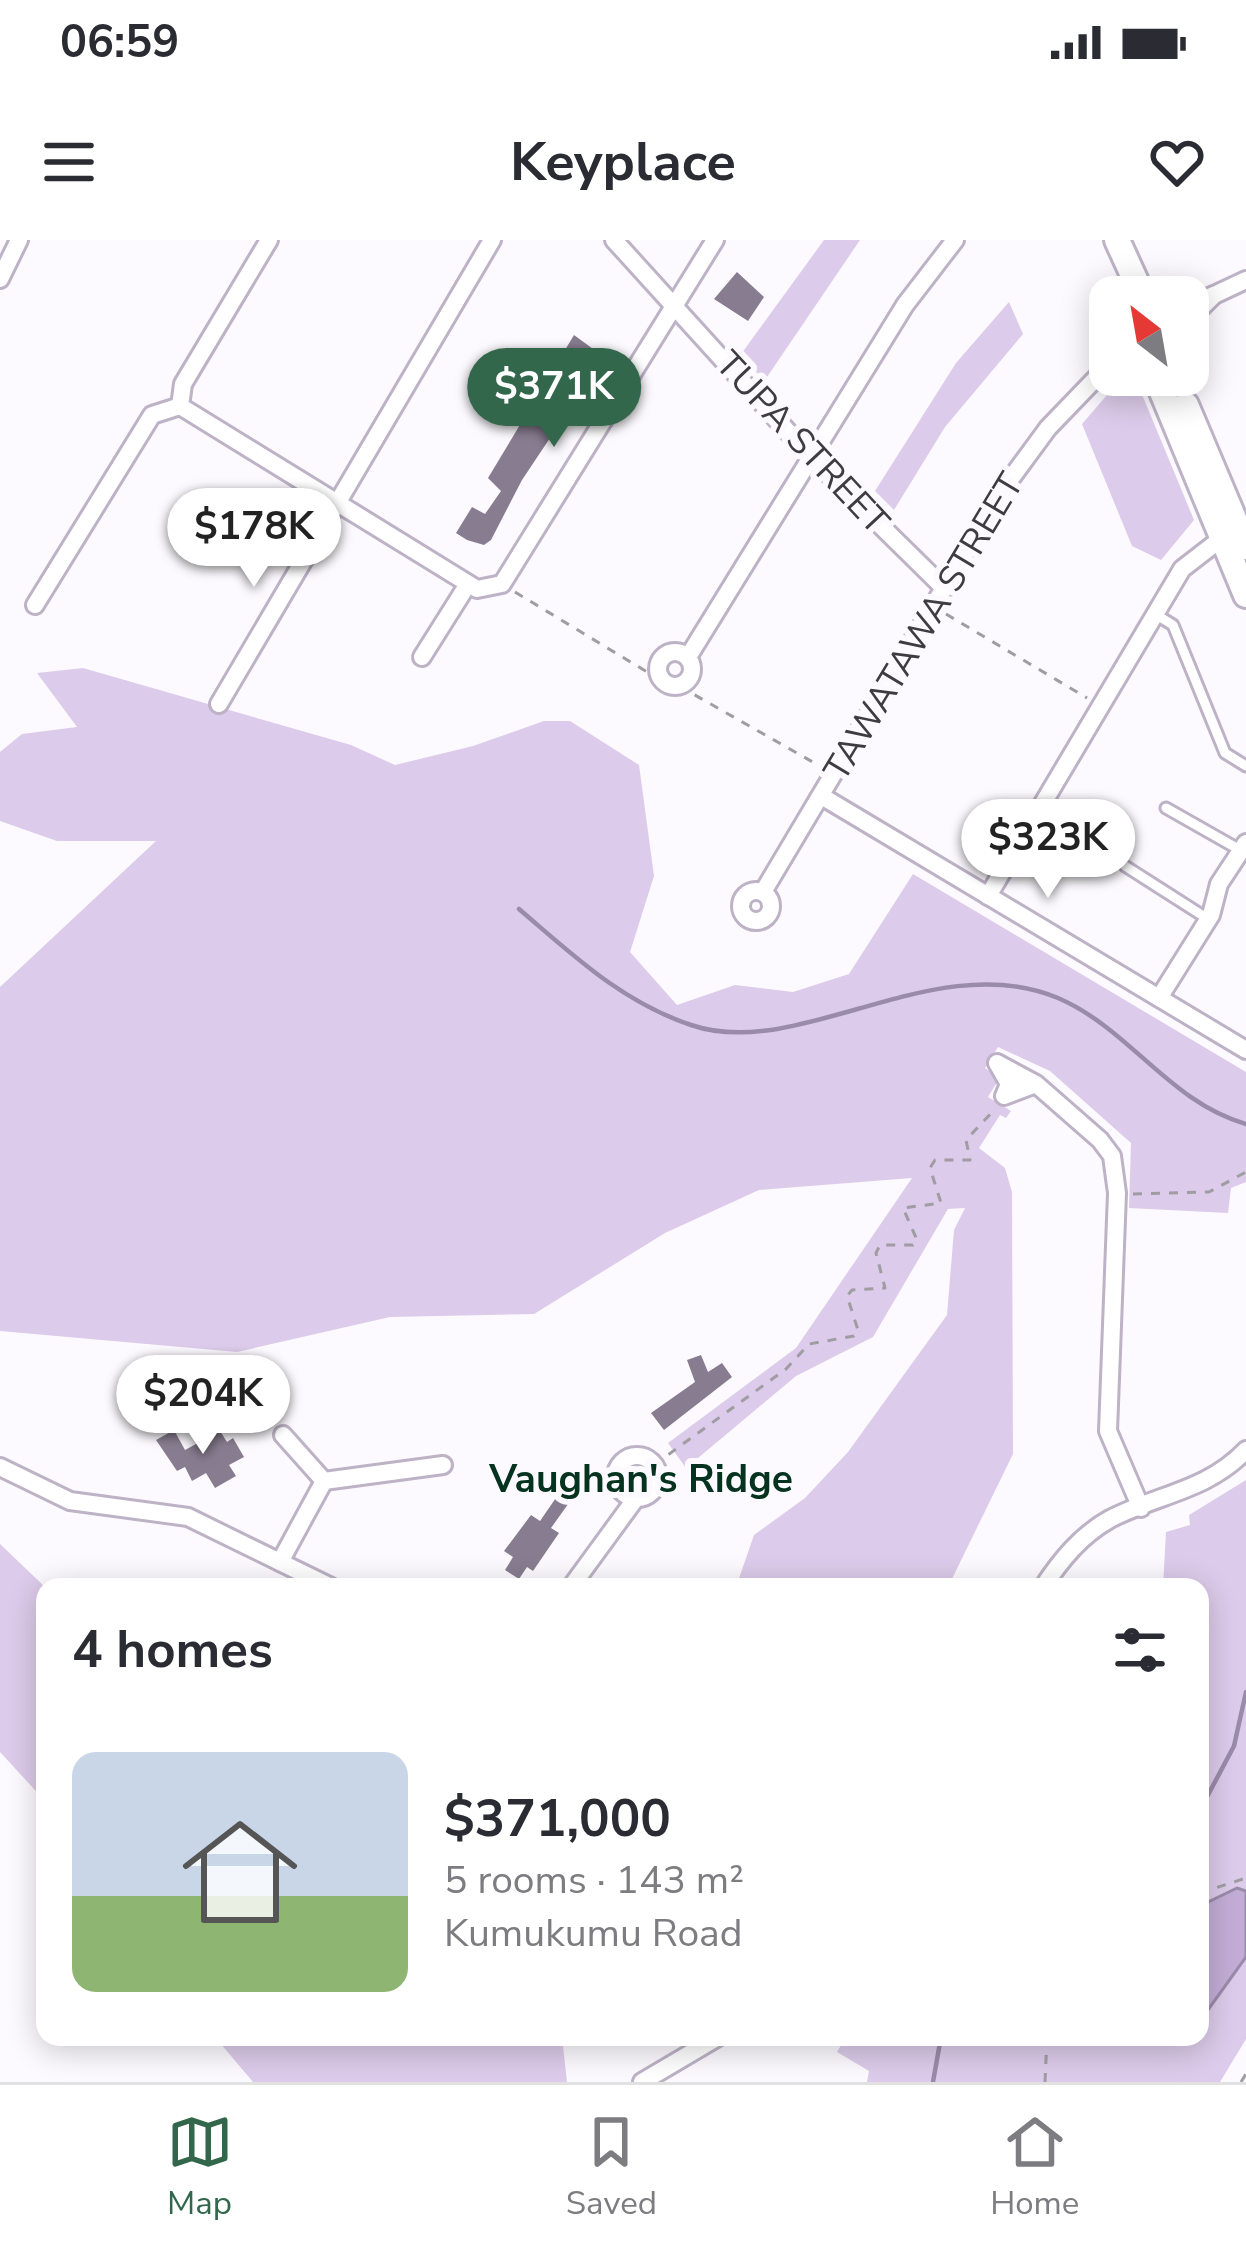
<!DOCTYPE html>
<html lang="en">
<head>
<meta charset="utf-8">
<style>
  :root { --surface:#fff; --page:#f2f2f3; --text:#2b2b33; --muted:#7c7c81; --line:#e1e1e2; --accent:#32674c }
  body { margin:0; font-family:"Nunito Sans",sans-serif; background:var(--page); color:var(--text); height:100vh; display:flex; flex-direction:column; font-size:45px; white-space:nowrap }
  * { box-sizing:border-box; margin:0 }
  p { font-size:39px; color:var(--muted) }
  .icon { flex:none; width:66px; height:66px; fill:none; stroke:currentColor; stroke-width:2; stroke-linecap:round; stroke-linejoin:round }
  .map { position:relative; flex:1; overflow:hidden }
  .side { position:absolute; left:36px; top:1338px; width:1173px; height:468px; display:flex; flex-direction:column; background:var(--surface); border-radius:24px; box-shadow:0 6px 30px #0003 }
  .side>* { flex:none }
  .needle { width:78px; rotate:329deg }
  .controls { position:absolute; left:1089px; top:36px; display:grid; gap:24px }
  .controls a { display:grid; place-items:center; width:120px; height:120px; border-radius:24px; background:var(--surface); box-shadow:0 6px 30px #0003; font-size:60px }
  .price { position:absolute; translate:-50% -102px; padding:0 27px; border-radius:42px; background:#fff; color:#222; font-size:39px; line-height:78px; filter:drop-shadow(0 3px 6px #0008) }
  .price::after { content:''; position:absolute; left:50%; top:72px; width:36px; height:27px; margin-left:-18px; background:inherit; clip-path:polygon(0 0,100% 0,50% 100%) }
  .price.active { background:var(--accent); color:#fff }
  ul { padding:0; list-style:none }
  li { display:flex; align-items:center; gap:36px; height:300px; padding:0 36px }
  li+li { border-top:3px solid var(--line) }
  li span { display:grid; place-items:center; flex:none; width:336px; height:240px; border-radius:24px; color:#555 }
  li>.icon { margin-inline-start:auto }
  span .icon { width:144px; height:144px; fill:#fffc; stroke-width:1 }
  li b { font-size:51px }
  h2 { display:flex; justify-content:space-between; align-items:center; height:144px; padding:0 36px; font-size:51px }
  .status { display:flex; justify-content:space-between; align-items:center; height:84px; padding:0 60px; background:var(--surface); direction:ltr }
  .status svg { height:33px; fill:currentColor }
  header { display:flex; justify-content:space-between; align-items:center; height:156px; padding:0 36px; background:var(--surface); font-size:54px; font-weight:700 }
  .tab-bar { display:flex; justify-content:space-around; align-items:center; height:168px; border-top:3px solid var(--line); background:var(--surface); font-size:33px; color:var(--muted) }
  .tab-bar a { display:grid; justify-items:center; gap:6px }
  .tab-bar .active { color:var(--accent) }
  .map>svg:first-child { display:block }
</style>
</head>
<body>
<div class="status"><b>06:59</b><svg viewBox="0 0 49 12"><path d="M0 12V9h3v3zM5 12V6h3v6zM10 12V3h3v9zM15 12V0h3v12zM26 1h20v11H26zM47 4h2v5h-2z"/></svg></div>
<header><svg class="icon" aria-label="menu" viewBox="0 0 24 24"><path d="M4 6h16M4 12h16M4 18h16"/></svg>Keyplace<svg class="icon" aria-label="heart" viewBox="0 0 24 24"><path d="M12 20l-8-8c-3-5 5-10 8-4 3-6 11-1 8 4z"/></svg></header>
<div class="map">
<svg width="1246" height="1842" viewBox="0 0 1246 1842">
  <rect width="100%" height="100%" fill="#fcfafe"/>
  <g fill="#dccbea">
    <path d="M824,0H860L765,140L739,117Z"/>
    <path d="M1009,62L1023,94L945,187L894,270L875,251L956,123Z"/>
    <path d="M1120,140H1136L1194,280L1161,320L1132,306L1082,184Z"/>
    <path d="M83,428L351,505L395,525L473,506L544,481H570L639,525L654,636L630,712L677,765L735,745L793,752L849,734L913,634L1246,832V942L1231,948L1228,973L1129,968L1131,903L1050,831L998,807L985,828L999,839L988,857L1011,871L1006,878L1000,875L979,908L1005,928L1012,952L1013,1214L948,1347H736L754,1295L805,1258L848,1212L947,1075L954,990L965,968L948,969L873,1097L796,1136L686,1228L668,1203L796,1108L912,938L759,950L665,993L534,1074L390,1077L237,1112L0,1091V747L156,601H57L0,581V512L22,494L77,487L37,433Z"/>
    <path d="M1246,1240V1799L1220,1842H867L869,1831L837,1812L846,1797H1200V1347H1163L1166,1292L1190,1285L1189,1275Z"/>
    <path d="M0,1304L45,1347V1561L0,1512Z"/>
    <path d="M215,1797H562L567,1842H253Z"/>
  </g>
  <path fill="#c3add6" stroke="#9b8baa" stroke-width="3" d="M1237,1648L1246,1651V1717L1200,1781V1666Z"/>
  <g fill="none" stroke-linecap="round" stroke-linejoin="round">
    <g stroke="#9b8baa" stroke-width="4.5">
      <path d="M519,669C574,716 622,762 691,785C799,822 934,706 1058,758C1130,789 1169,862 1246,884"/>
      <path d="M1200,1570L1234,1506L1246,1452"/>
      <path d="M933,1842L941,1797"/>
    </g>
  </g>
  <g fill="#887d90">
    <path d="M737,32L764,57L748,81L714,59Z"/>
    <path d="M574,95L604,117L522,240L491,300L484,305L467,300L456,293L472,267L485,274L501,251L488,238Z"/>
    <path d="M701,1115L708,1132L722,1123L732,1137L664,1190L651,1173L695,1142L687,1120Z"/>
    <path d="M174,1190L185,1210L220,1191L227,1202L233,1198L244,1217L229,1225L236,1236L215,1248L206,1233L192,1241L185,1227L177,1231L156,1200Z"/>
    <path d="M560,1252L571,1260L551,1288L559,1293L533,1331L527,1327L519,1339L505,1330L513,1317L504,1311L531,1275L540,1281Z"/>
  </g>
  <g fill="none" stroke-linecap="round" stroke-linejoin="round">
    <defs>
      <g id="lane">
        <path d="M1155,374L1173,385L1225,513L1246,526"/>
        <path d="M1166,568L1240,610"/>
        <path d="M1125,626L1208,679"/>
      </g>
      <g id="street">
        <path d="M614,0L810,216L945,349"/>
        <path d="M0,39L19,0"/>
        <path d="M1214,55L1246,40"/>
        <path d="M1188,65L1214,55L1188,81"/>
        <path d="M1109,130L1101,133L1110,112"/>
        <path d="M180,166L477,349L502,344L715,0"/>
        <path d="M180,166L183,144L269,0"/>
        <path d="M35,365L152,175L180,166"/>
        <circle cx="675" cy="429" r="17"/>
        <path d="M422,417L468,344"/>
        <path d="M688,417L905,65L955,0"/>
        <path d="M219,464L492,0"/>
        <path d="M823,557L1246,810"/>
        <circle cx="756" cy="666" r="15"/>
        <path d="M763,652L1001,252L1048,188L1101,133"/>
        <path d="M988,656L1182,329L1231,291"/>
        <path d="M1159,758L1211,675L1219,644L1246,603"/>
        <path d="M1036,844L1004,856L1009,844L997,823L1036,844L1100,900L1112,916L1117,953L1108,1191L1141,1268"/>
        <path d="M283,1195L324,1241L443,1225"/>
        <circle cx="637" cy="1237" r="21"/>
        <path d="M0,1227L70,1261L188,1277L331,1347"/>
        <path d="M280,1322L324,1241"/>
        <path d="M571,1347L636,1258"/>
        <path d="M1043,1347C1061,1320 1081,1295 1110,1279C1158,1254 1207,1251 1246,1210"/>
        <path d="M642,1842L718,1797"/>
      </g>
      <g id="secondary">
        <path d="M1117,0L1143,57"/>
        <path d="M1155,135L1246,355"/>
        <path d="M1186,165L1246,307"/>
      </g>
    </defs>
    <use href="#lane" stroke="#bdb2c6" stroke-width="15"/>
    <use href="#street" stroke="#bdb2c6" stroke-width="22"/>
    <use href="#secondary" stroke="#bdb2c6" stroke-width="30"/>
    <g stroke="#9f9ca2" stroke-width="3" stroke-dasharray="9 9" stroke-linecap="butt">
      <path d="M515,352L662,441"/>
      <path d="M946,374L1087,458"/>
      <path d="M679,446L818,525"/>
      <path d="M1133,954L1209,952L1246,932"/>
      <path d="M654,1225L786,1129L809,1104L854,1096L858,1090L847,1056L852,1050L885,1048L876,1013L880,1005H913L917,1000L903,968L941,963L930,928L935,920H970L966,900L995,869"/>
      <path d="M1200,1653L1246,1638"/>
      <path d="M1045,1842L1047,1797"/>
      <path d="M1241,1842L1246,1834"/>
    </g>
    <use href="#lane" stroke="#fff" stroke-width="9"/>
    <use href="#street" stroke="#fff" stroke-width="16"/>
    <use href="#secondary" stroke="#fff" stroke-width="24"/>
  </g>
  <g text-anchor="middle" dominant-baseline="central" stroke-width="12" stroke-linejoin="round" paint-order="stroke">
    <g font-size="36" fill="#3f3b43" stroke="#fcfafe">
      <text transform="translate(802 203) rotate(47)">TUPA STREET</text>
      <text transform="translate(924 387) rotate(-59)">TAWATAWA STREET</text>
    </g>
    <g font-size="39" font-weight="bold" fill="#05331f" stroke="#fcfafe">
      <text x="641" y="1239">Vaughan's Ridge</text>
    </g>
  </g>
</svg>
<div class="controls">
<a><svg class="needle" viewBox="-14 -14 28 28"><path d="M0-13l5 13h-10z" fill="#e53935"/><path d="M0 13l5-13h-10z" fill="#7c7c81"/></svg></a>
</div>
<b class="price active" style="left:554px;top:210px">$371K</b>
<b class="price" style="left:254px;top:350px">$178K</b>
<b class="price" style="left:1048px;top:661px">$323K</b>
<b class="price" style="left:203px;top:1217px">$204K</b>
<section class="side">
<h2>4 homes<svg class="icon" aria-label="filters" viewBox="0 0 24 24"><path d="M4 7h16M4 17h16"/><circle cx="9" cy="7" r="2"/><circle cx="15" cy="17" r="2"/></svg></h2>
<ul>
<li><span style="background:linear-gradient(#c9d6e8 60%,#8fb573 0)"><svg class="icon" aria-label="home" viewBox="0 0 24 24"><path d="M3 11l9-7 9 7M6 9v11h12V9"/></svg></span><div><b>$371,000</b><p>5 rooms · 143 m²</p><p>Kumukumu Road</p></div></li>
</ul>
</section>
</div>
<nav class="tab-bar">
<a class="active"><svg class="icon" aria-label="map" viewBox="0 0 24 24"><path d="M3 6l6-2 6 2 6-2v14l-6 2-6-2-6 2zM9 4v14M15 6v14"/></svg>Map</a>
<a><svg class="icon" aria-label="saved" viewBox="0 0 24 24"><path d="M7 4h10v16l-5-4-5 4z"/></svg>Saved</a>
<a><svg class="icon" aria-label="home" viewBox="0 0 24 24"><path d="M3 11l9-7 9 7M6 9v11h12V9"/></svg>Home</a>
</nav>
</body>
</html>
